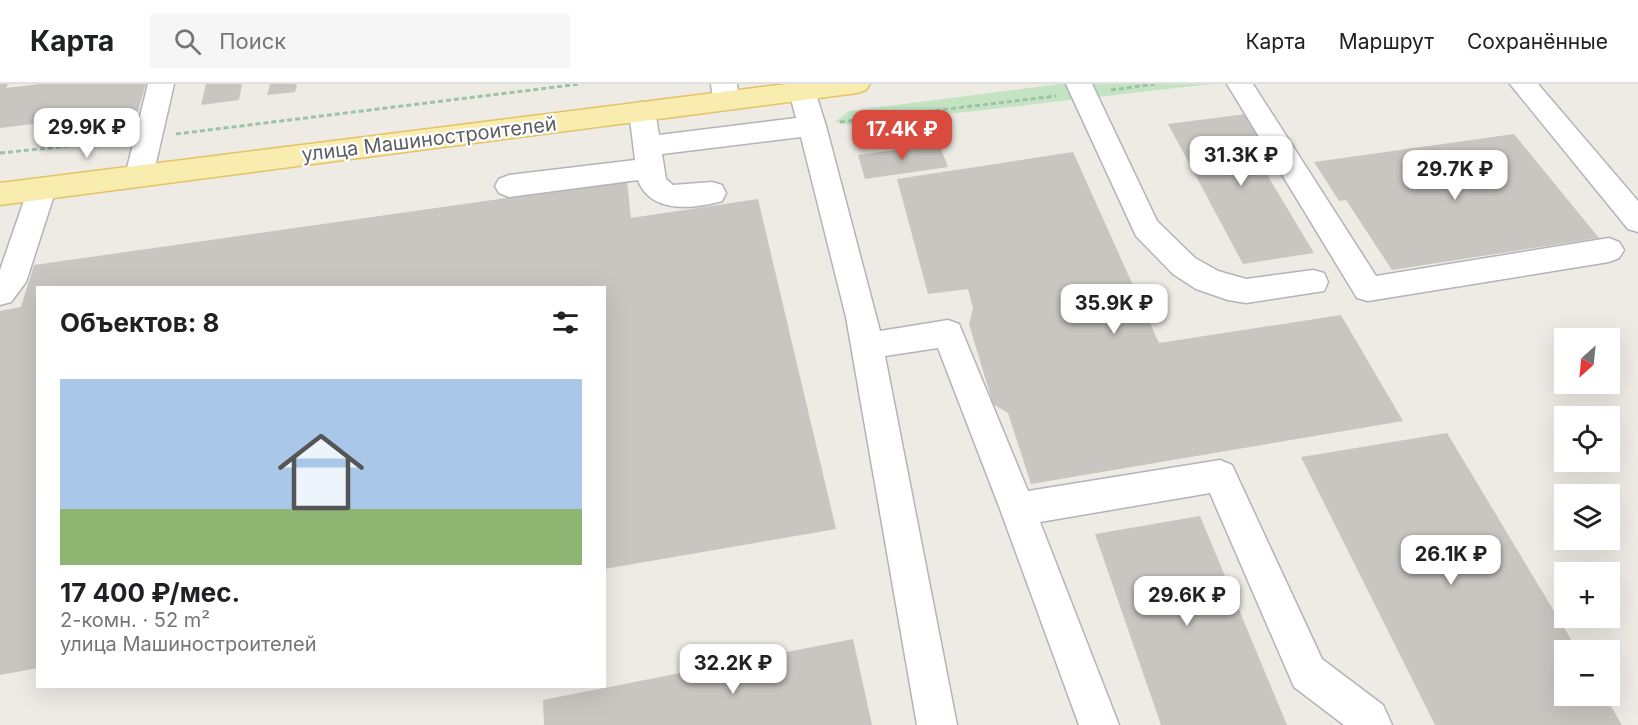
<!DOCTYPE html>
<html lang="ru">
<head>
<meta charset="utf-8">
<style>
  :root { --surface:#fff; --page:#f6f6f6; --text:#202124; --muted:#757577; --line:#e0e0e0; --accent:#d94b3e }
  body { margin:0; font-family:Inter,sans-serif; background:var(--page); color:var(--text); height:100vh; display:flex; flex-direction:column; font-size:22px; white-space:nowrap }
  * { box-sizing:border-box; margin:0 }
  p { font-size:20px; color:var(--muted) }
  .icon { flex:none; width:33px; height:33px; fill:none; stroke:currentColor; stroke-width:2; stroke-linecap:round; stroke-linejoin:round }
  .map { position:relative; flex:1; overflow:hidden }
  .panel { position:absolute; left:36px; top:202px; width:570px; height:402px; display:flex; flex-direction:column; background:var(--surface); border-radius:0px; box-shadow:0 6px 24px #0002 }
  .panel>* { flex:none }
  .needle { width:39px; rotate:207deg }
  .tools { position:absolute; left:1554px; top:244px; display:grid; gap:12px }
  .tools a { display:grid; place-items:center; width:66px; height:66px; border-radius:0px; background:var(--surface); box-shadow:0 6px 24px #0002; font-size:30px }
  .price { position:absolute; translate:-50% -51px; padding:0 14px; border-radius:12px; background:#fff; color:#222; font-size:20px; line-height:39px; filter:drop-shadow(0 2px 3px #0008) }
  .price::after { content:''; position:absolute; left:50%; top:36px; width:18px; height:14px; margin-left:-9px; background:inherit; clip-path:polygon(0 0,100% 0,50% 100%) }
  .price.selected { background:var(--accent); color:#fff }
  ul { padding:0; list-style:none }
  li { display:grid; align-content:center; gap:12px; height:318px; padding:0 24px }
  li+li { border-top:2px solid var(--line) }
  li span { display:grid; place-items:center; height:186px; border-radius:0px; color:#555 }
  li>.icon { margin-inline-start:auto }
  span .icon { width:108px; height:108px; fill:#fffc; stroke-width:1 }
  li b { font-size:26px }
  h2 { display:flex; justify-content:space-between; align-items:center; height:72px; padding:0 24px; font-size:26px }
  header { display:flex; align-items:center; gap:36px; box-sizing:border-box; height:84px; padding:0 30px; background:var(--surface); border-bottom:2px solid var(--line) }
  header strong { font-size:28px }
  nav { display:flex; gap:33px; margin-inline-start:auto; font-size:21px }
  .search { width:420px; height:54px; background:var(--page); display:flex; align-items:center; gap:15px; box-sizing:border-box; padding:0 21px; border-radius:0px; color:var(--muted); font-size:22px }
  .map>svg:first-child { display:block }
</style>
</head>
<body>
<header>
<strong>Карта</strong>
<div class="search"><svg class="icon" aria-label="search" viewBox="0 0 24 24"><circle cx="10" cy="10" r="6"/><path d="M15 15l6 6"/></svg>Поиск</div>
<nav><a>Карта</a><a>Маршрут</a><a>Сохранённые</a></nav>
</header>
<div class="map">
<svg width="1638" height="641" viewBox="0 0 1638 641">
  <rect width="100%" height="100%" fill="#edebe4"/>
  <path fill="#c3e3c3" d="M1061,0H1211L852,41L835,38L849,27Z"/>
  <g fill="#c9c6c1">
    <path d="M0,0H8L6,4L40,0H146L138,27L0,44Z"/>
    <path d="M206,0H242L239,16L201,21Z"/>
    <path d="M270,0H297L295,8L267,11Z"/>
    <path d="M1246,30L1274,75L1259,77L1314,169L1243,180L1168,40Z"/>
    <path d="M1514,50L1599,154L1392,186L1346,116L1339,117L1314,78Z"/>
    <path d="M939,60L948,83L865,95L858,71Z"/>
    <path d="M1073,68L1159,259L1341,231L1403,337L1031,400L1008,329L993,320L969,240L973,224L968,205L928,210L897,95Z"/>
    <path d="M627,97L631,134L758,115L836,445L604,485V204H38V584L0,591V227L21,223L34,181Z"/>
    <path d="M1447,349L1578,567H1564V612H1605L1622,641H1435L1301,373Z"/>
    <path d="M1200,432L1287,641H1161L1095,450Z"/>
    <path d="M853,555L872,641H544L543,616Z"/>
  </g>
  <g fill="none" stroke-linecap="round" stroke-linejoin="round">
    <defs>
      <g id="minor">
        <path d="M148,0H174L153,92L149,99L139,102L129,99L125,92Z"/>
        <path d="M711,0H737L739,16L735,22L726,25L717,22L713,16Z"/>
        <path d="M809,0L815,7L826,42L880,247L948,236L959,240L1028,407L1220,376L1232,381L1322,575L1383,621L1392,641H1344L1294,603L1210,409L1040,438L1119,641H1079L1000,425L938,264L885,272L957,641H917L846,233L801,53L662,70L666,95L673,101L712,98L722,101L726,109L722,117C694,125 650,130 638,96L509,113L499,109L495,102L499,95L509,91L635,76L629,27L633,20L642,18L651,20L655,27L659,51L796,34L789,7L793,1Z"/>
        <path d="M1066,0H1092L1157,137L1195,174L1218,187L1246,195L1313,186L1324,189L1328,198L1324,207L1246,219L1228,216L1196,205L1173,190L1136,152Z"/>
        <path d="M1227,0H1253L1376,192L1609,154L1619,158L1624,166L1619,174L1609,178L1368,217L1357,214Z"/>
        <path d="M1510,0H1538L1638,117V148L1628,145Z"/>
        <path d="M42,94L52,98L56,105L26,198L11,218L0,221V186L28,105L32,98Z"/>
      </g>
      <path id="major" d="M786,0H870L866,6L857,9L0,121V99Z"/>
    </defs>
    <use href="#minor" stroke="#b1b4b8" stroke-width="3"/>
    <use href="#major" stroke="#e5c266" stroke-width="3"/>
    <g stroke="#9cc3a8" stroke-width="3" stroke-dasharray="5 3" stroke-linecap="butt">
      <path d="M1111,6L1155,0"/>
      <path d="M840,38L1056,12"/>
      <path d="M176,50L580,0"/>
      <path d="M0,69L118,57"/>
    </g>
    <use href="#minor" fill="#fff" fill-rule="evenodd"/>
    <use href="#major" fill="#f8ecaf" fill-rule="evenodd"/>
  </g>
  <g text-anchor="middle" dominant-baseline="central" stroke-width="4.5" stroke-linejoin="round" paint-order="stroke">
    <g font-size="20" fill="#5c5f63" stroke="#fff">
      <text transform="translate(429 55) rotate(-7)">улица Машиностроителей</text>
    </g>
  </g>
</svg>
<div class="tools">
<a><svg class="needle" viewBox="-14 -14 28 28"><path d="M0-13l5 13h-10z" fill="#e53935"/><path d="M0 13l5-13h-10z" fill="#757577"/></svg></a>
<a><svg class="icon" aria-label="locate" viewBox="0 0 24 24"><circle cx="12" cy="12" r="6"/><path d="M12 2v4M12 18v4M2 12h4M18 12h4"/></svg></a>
<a><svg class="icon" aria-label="layers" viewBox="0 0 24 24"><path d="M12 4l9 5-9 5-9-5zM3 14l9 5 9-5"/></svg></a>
<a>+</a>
<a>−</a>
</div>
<b class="price" style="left:87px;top:75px">29.9K ₽</b>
<b class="price selected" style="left:902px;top:77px">17.4K ₽</b>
<b class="price" style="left:1241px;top:103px">31.3K ₽</b>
<b class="price" style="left:1455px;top:117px">29.7K ₽</b>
<b class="price" style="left:1114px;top:251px">35.9K ₽</b>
<b class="price" style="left:1451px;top:502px">26.1K ₽</b>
<b class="price" style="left:1187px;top:543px">29.6K ₽</b>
<b class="price" style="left:733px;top:611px">32.2K ₽</b>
<section class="panel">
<h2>Объектов: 8<svg class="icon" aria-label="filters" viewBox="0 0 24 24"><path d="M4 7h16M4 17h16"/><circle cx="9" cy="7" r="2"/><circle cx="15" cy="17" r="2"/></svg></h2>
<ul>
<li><span style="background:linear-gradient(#a9c7e8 70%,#8fb573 0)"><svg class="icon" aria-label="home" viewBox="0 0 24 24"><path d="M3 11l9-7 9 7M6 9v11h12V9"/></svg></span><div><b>17 400 ₽/мес.</b><p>2-комн. · 52 m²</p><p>улица Машиностроителей</p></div></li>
</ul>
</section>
</div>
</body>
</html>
